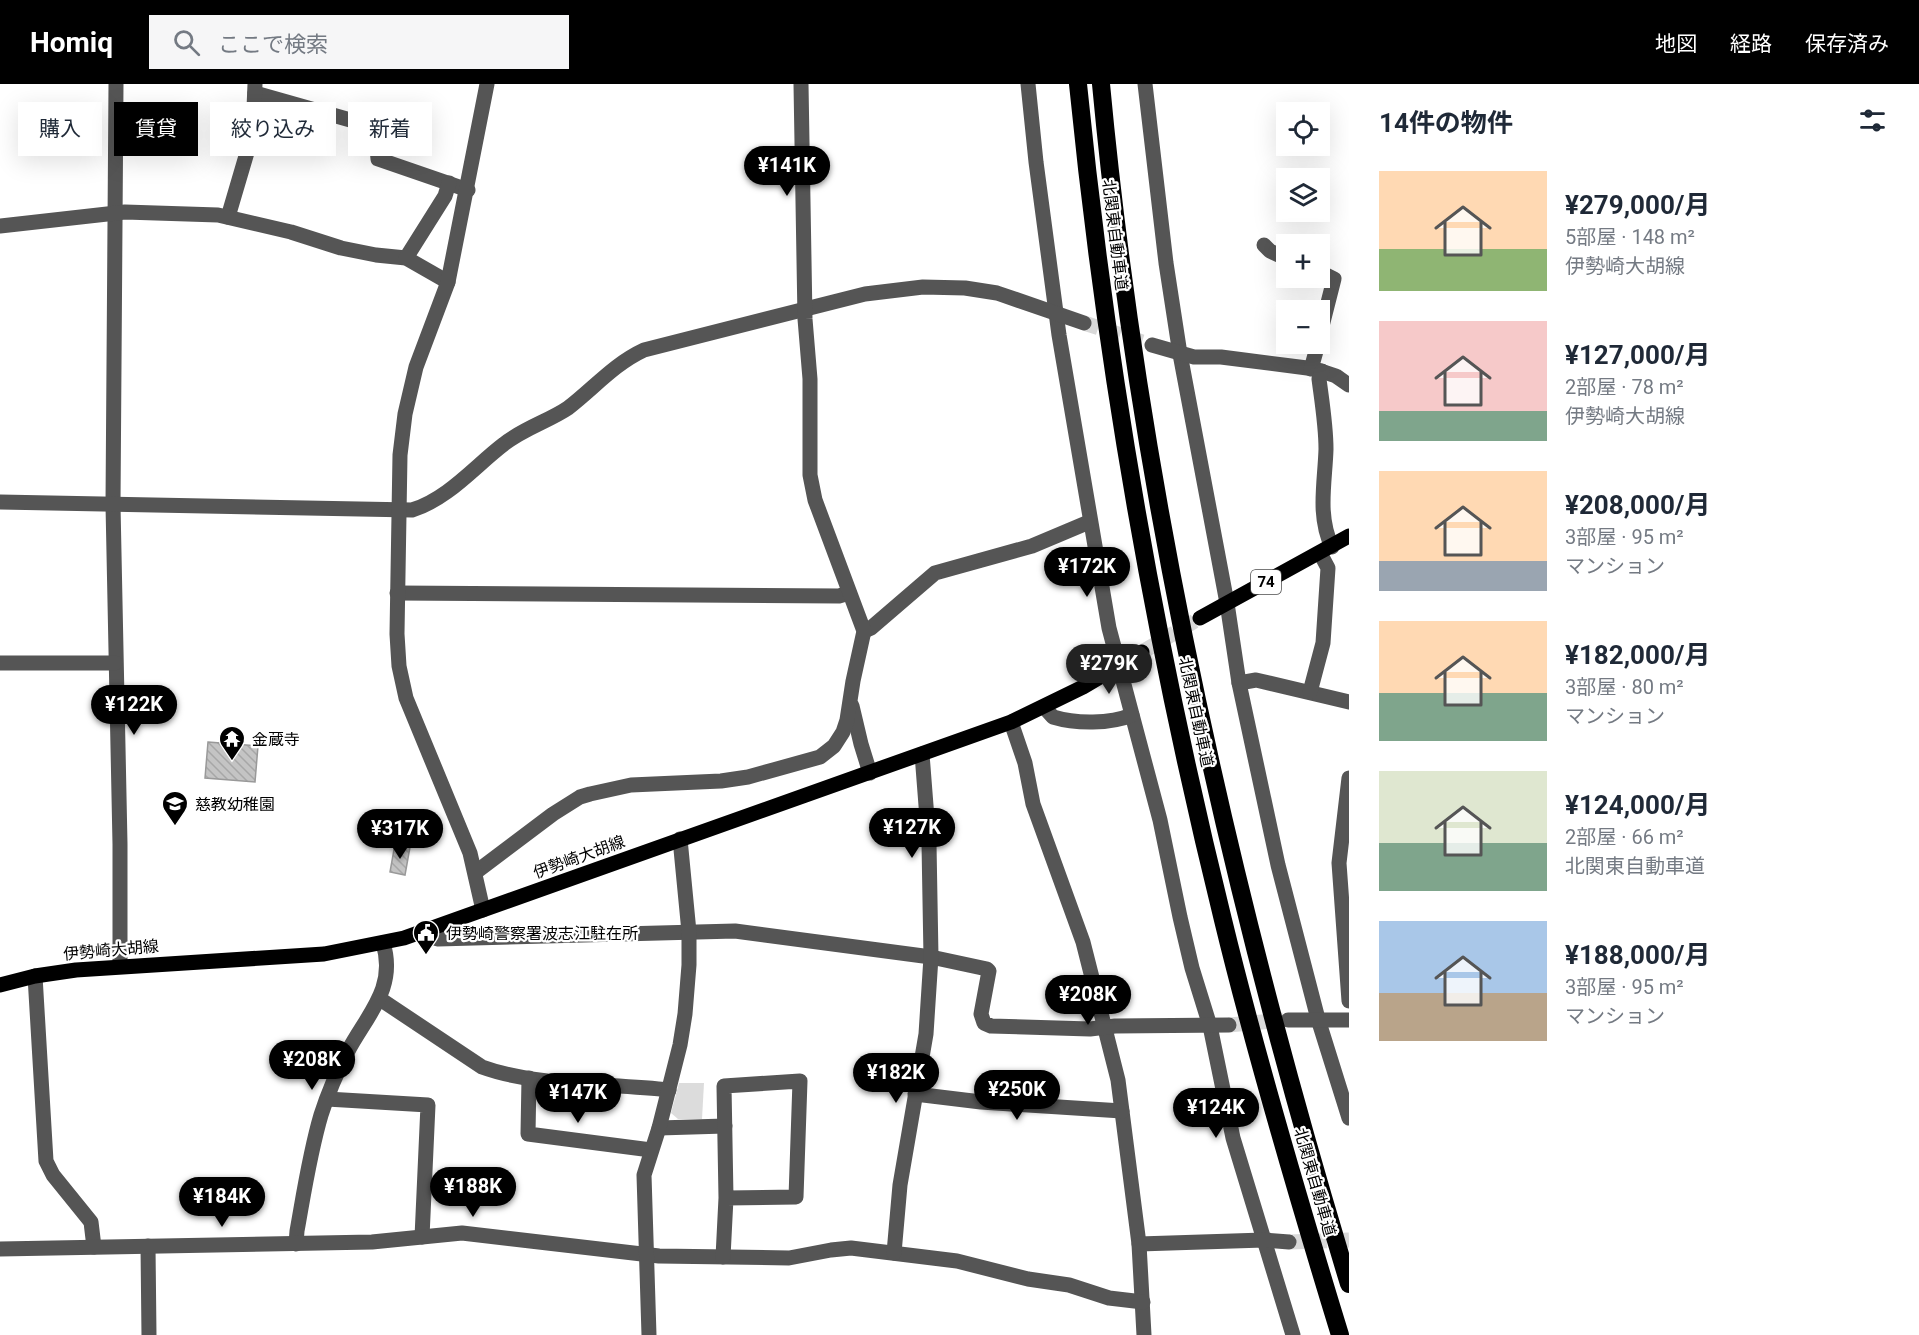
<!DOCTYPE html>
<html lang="ja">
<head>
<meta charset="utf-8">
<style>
  :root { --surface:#fff; --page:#f6f6f7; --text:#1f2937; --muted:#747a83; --accent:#000 }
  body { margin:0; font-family:Roboto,"Noto Sans JP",sans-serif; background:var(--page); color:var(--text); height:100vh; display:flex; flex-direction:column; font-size:22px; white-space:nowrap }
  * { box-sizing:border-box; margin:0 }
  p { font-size:20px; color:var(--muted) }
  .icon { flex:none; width:33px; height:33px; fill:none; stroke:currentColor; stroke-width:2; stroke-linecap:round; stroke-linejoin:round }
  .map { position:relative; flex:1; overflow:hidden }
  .side { display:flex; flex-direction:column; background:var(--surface); width:570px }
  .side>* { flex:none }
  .guide { position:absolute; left:18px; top:18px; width:570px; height:54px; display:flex; gap:12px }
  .controls { position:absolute; left:1276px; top:18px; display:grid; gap:12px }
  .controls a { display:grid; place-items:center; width:54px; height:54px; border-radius:0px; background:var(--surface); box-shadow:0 6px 24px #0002; font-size:30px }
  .price { position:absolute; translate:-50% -51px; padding:0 14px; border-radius:21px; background:var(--accent); color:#fff; font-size:20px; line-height:39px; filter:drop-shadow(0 2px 3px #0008) }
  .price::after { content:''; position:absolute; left:50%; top:36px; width:18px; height:14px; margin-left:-9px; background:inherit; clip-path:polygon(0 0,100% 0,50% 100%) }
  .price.active { background:#222; color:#fff }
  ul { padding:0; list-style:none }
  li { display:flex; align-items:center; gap:18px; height:150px; padding:0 30px }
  li span { display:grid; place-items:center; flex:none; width:168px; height:120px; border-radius:0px; color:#555 }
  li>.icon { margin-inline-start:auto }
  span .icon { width:72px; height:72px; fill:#fffc; stroke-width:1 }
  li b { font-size:26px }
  h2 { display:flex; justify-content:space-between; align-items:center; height:72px; padding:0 30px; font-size:26px }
  .pill { padding:0 21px; border-radius:0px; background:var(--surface); box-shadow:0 6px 24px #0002; font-size:21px; line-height:54px }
  .pill.active { background:var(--accent); color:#fff }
  header { display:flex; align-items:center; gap:36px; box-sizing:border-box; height:84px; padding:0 30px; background:var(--accent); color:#fff }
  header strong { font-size:28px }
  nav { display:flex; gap:33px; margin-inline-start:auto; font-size:21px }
  .search { width:420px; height:54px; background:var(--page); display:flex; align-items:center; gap:15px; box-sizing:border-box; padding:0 21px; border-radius:0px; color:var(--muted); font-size:22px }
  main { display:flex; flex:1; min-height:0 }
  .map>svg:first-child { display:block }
</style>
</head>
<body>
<header>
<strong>Homiq</strong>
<div class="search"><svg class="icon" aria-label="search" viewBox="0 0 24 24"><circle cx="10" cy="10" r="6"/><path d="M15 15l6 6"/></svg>ここで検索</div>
<nav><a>地図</a><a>経路</a><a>保存済み</a></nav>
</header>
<main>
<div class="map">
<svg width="1349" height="1251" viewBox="0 0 1349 1251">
  <defs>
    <pattern id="building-back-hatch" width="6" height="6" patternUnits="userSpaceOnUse" patternTransform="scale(1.5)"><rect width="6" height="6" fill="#c4c4c4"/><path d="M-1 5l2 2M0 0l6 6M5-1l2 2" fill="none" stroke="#a7a7a7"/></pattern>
  </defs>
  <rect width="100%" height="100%" fill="#fff"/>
  <path fill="#dcdcdc" d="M679,999H704L702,1035H678L671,1029Z"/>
  <g fill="url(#building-back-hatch)" stroke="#999" stroke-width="1.5">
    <path d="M208,658L258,662L255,698L205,694Z"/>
    <path d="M395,760L410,763L405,791L390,788Z"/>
  </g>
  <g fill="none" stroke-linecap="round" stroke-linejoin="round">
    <g stroke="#d9d9d9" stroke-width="15" stroke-dasharray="15 8" stroke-linecap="butt">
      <path d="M1084,239L1152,261"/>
      <path d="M1229,941L1283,936"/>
      <path d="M1289,1158L1349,1156"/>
    </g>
    <path stroke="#d9d9d9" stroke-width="15" stroke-dasharray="15 8" stroke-linecap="butt" d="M1142,568L1200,534"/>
    <g stroke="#555" stroke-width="15">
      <path d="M116,0L113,421L120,760V882"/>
      <path d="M1028,0L1036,78L1059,251L1109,544L1160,736L1180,833L1192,884L1210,942L1233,1054L1293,1251"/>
      <path d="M1145,0L1166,179L1180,270L1227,519L1239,599L1278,781L1318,935L1349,1034"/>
      <path d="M255,9L375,43L380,50L377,64L378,75L468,106"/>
      <path d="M228,133L253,48L255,0"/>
      <path d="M0,142L125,128L218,131L291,148L341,164L376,171L406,174L448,198"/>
      <path d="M1264,161L1270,167L1287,175"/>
      <path d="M406,174L445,112L449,99"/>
      <path d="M1320,188L1334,195L1320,250"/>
      <path d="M1152,261L1194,273H1221L1315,285L1336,292L1349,301"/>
      <path d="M1311,285L1318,260"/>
      <path d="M1322,287L1319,295C1322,318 1326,342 1326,365C1325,399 1317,431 1332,463"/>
      <path d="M0,418L412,426C448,415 475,382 504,360C524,344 549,337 568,324C594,304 614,280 644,266L865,210L923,203L965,204L997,209L1084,239"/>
      <path d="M397,509L839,512L849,509"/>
      <path d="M864,547L871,544L935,489L1032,462L1089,438"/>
      <path d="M0,579H115"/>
      <path d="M1239,599L1256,596L1349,618"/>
      <path d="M1310,608L1323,559L1328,484L1320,469"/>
      <path d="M852,622L861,660L870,689"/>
      <path d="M1044,623L1053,633C1076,640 1110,640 1132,631"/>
      <path d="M1011,638L1025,679L1033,720L1083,858L1118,996L1139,1160L1144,1251"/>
      <path d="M1349,694L1339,779L1349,917"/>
      <path d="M476,788L553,730L580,713L590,710L631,701L721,697L748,693L820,673L834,662L843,648L847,636L853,597L864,547L815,416L810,391V295L805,235L801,0"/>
      <path d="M483,826L470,769L406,614L399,582L397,550L400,371L405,330L416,283L448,198L487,0"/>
      <path d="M425,847L430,853L438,855L735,847L931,873L987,885L989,887L981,930L984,939L991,942L1090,945L1115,942L1229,941"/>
      <path d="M35,892L46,1077L53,1091L91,1138L94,1163"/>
      <path d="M380,915L482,983C537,1003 610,999 669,1006"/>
      <path d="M1288,936H1349"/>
      <path d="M529,994L528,1050L651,1066"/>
      <path d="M915,1010L981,1018L1122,1027"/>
      <path d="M327,1015L428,1021L422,1153"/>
      <path d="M659,1044L725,1042"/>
      <path d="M296,1160L297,1147C304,1108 310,1068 321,1031C328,1009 337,988 348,967C367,931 397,904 383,859"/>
      <path d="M1139,1160L1264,1156L1289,1158"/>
      <path d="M148,1162L149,1251"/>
      <path d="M0,1165L372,1158L462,1149L659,1172L789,1174L831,1166L851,1164L957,1177L1028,1195L1069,1201L1109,1214L1143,1218"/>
      <path d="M894,1169L900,1101L926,950L931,873L929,760L922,670"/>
      <path d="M723,1173L726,1114L724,1002L800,997L796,1113L726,1114"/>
      <path d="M649,1251L644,1091L659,1044L680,961L685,930L689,881V848L680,755"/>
    </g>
    <g stroke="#000" stroke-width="15">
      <path d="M1200,534L1349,452"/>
      <path d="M0,901L35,892L76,886L324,870L404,854L1011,638L1083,603L1142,568"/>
    </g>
    <g stroke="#000" stroke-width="18">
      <path d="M1078,0C1106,282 1155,561 1223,836C1257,976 1298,1114 1340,1251"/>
      <path d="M1101,0C1139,407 1230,809 1349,1200"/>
    </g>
  </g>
  <defs>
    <symbol id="temple-pin" viewBox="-11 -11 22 30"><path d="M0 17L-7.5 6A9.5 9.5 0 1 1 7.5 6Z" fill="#000" stroke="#fff"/><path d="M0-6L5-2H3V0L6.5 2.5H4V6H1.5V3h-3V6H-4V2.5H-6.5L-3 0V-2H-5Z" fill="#fff"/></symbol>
    <symbol id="school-pin" viewBox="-11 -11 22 30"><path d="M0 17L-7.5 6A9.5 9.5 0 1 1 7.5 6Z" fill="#000" stroke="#fff"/><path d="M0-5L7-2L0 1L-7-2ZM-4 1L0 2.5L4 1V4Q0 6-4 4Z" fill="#fff"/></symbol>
    <symbol id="civic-pin" viewBox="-11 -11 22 30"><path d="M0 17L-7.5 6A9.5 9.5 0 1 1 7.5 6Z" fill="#000" stroke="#fff"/><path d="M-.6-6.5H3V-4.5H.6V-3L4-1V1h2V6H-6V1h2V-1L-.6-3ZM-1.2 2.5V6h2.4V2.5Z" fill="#fff"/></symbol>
  </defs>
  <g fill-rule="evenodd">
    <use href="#temple-pin" x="217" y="640" width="30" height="40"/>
    <use href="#school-pin" x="160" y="705" width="30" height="40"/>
    <use href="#civic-pin" x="411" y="834" width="30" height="40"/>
  </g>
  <g text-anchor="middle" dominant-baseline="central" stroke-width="4.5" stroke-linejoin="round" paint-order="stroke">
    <rect fill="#fff" stroke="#4c4c4c" stroke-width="1.5" x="1251" y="486" width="30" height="24" rx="4.5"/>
    <g font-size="15" font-weight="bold" fill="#000">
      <text x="1266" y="498">74</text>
    </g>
    <g font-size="16" fill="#000" stroke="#fff">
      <text transform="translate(1115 151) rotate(83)">北関東自動車道</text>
      <text transform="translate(1196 628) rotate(78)">北関東自動車道</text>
      <text transform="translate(579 773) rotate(-20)">伊勢崎大胡線</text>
      <text transform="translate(111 866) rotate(-5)">伊勢崎大胡線</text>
      <text transform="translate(1315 1098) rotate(74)">北関東自動車道</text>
    </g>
    <g font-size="16" fill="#000" stroke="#fff" text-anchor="start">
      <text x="252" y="655">金蔵寺</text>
      <text x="195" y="720">慈教幼稚園</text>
      <text x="446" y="849">伊勢崎警察署波志江駐在所</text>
    </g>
  </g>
</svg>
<div class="controls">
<a><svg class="icon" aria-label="locate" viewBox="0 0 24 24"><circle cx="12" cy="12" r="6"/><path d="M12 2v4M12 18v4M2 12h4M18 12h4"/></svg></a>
<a><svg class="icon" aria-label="layers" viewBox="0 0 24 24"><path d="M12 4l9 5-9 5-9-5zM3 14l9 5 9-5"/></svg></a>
<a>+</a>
<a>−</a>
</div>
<b class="price" style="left:787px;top:113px">¥141K</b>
<b class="price" style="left:1087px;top:514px">¥172K</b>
<b class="price active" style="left:1109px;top:611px">¥279K</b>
<b class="price" style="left:134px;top:652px">¥122K</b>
<b class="price" style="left:912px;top:775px">¥127K</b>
<b class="price" style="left:400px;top:776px">¥317K</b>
<b class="price" style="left:1088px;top:942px">¥208K</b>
<b class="price" style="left:312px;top:1007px">¥208K</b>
<b class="price" style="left:896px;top:1020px">¥182K</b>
<b class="price" style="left:1017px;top:1037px">¥250K</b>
<b class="price" style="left:578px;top:1040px">¥147K</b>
<b class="price" style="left:1216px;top:1055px">¥124K</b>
<b class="price" style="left:473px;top:1134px">¥188K</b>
<b class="price" style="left:222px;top:1144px">¥184K</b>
<div class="guide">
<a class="pill">購入</a>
<a class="pill active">賃貸</a>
<a class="pill">絞り込み</a>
<a class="pill">新着</a>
</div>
</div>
<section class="side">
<h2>14件の物件<svg class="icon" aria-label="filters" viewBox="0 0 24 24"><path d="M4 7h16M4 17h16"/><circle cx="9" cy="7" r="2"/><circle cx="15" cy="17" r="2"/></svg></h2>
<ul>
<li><span style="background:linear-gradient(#ffd9b3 65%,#8fb573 0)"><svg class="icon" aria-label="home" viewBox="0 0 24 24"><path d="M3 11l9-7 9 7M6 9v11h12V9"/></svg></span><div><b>¥279,000/月</b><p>5部屋 · 148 m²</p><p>伊勢崎大胡線</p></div></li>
<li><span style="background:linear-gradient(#f6c9c9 75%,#7fa58c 0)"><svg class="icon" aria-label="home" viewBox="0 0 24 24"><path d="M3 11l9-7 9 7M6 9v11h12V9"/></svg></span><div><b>¥127,000/月</b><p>2部屋 · 78 m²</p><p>伊勢崎大胡線</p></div></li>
<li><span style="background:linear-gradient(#ffd9b3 75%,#9aa5b1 0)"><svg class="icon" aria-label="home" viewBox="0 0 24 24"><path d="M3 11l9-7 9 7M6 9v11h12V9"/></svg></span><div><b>¥208,000/月</b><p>3部屋 · 95 m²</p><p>マンション</p></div></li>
<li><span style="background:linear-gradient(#ffd9b3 60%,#7fa58c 0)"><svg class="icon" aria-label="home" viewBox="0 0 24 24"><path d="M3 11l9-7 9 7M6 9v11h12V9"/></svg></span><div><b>¥182,000/月</b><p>3部屋 · 80 m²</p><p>マンション</p></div></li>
<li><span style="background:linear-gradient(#dfe7d0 60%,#7fa58c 0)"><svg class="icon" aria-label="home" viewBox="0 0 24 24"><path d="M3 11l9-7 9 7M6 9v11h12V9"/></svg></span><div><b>¥124,000/月</b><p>2部屋 · 66 m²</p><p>北関東自動車道</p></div></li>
<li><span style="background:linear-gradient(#a9c7e8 60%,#b9a48a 0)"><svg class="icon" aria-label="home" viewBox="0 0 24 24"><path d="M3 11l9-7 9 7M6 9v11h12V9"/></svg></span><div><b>¥188,000/月</b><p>3部屋 · 95 m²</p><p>マンション</p></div></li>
</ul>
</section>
</main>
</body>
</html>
